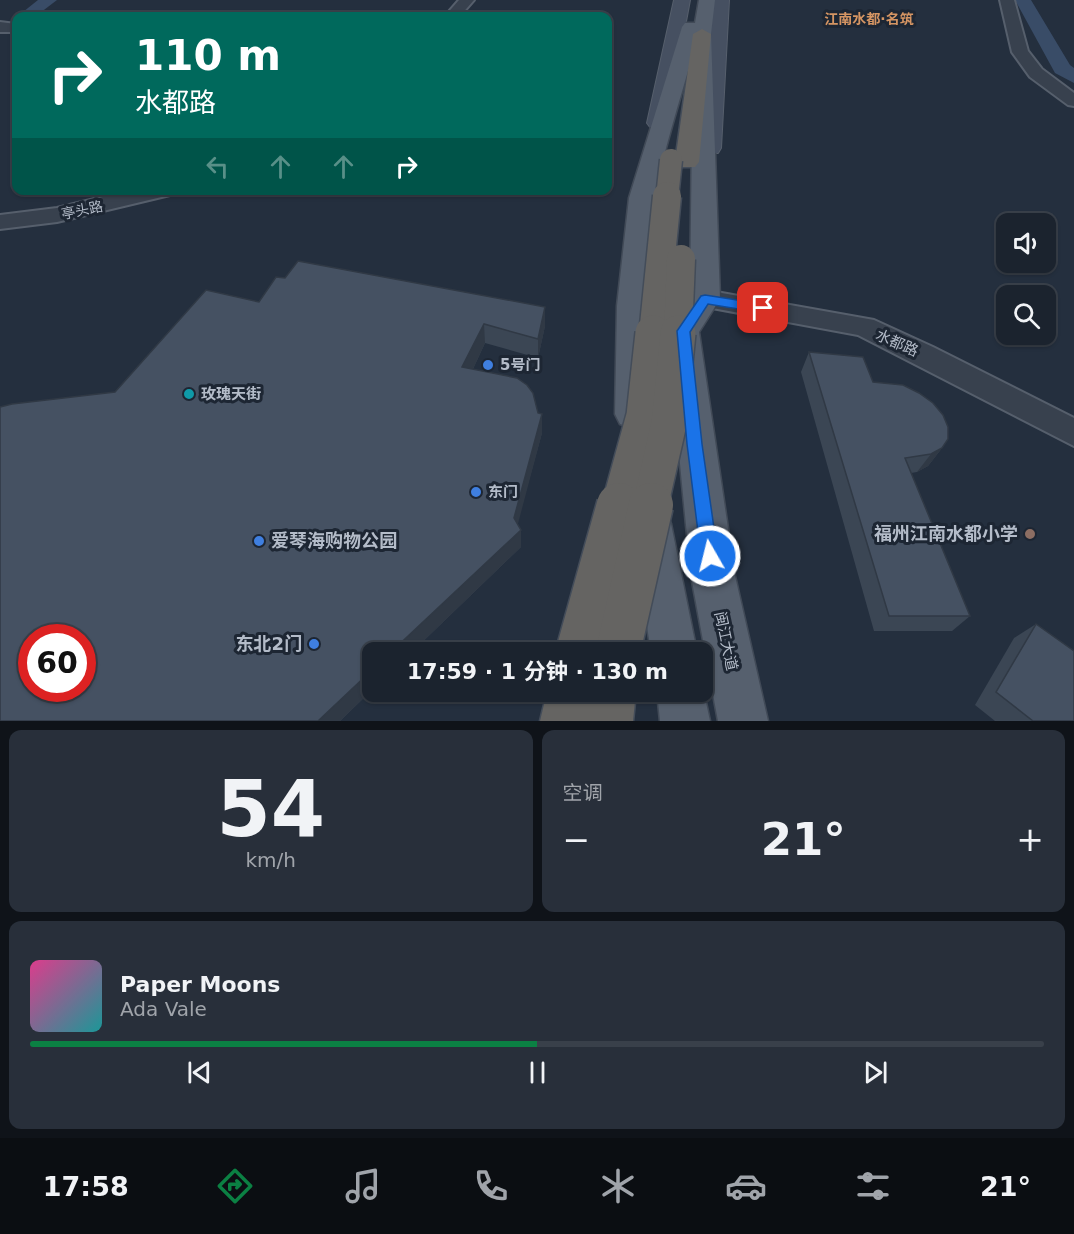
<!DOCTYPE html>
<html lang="zh">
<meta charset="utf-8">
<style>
:root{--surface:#1b232e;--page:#282f3a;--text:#f1f3f6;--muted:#a0a4aa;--line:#39404a;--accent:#0b8043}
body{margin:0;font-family:"DejaVu Sans","Noto Sans SC",sans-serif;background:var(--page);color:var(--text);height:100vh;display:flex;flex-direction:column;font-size:22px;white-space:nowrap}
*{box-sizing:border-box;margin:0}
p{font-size:20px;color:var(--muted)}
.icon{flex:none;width:33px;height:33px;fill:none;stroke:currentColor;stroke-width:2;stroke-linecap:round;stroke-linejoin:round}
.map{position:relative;height:721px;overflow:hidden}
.side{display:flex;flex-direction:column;gap:9px;padding:9px;background:#0f1319;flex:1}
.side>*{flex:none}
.guide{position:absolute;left:12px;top:12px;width:600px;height:183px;border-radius:12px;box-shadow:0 2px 4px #0004,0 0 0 2px var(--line);background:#00695c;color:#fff;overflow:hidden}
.fabs{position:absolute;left:996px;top:213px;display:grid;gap:12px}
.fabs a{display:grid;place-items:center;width:60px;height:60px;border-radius:12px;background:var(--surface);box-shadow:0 2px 4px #0004,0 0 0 2px var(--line);font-size:30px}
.speed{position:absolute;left:18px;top:624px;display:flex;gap:12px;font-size:30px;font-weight:700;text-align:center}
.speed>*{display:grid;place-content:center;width:78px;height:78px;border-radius:50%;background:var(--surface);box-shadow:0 2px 4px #0004,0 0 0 2px var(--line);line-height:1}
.speed .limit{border:9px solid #d22;background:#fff;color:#111}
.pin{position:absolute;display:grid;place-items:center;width:51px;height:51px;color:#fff;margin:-26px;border-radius:12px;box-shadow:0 3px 9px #0006}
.me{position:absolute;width:66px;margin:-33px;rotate:352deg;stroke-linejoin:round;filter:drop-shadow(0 0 4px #0008)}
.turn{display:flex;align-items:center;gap:21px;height:126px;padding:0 24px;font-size:27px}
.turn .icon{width:78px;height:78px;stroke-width:2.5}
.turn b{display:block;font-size:42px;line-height:51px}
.lanes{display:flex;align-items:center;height:57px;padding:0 24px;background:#0003;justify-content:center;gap:30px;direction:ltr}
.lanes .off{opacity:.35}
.big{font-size:45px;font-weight:700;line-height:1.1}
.side .widget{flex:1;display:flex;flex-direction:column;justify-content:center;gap:9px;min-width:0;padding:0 21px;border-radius:12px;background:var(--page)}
.side .dial{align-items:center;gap:0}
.dial b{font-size:78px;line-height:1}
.song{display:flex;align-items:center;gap:18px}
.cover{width:72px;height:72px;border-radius:9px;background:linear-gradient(135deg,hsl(330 70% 55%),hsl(180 70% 35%))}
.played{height:6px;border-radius:3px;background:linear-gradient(90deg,var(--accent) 50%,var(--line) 50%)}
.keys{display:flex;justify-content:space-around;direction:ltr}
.heat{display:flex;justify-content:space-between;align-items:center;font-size:33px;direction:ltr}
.side .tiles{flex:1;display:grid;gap:9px;grid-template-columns:1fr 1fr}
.widget:last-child{grid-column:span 2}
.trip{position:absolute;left:362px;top:642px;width:351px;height:60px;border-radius:12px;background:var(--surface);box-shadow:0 2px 4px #0004,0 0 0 2px var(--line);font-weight:700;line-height:60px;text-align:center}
.tabs{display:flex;height:96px;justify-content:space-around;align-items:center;background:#0b0e12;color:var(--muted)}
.tabs .icon{width:42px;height:42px}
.tabs .current{color:var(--accent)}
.tabs b{font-size:27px;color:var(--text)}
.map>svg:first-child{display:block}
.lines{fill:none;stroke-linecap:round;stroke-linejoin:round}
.river{fill:#394c67;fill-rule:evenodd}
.tertiary-casing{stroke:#565f6c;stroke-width:4}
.secondary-casing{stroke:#565f6c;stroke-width:2}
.primary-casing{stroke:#414a57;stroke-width:3}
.trunk-casing{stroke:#434c59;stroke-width:3}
.tertiary{fill:#38414e;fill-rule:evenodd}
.secondary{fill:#465061;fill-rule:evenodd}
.primary{fill:#56606e;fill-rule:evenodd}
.trunk{fill:#656462;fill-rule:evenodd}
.trunk-bridge-far3-casing{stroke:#434c59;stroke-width:25;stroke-linecap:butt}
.trunk-bridge-far2-casing{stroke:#434c59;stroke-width:31;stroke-linecap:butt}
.trunk-bridge-far1-casing{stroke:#434c59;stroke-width:38;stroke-linecap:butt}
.trunk-bridge-casing{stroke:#434c59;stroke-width:47;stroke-linecap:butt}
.trunk-bridge-far3{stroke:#656462;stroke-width:22}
.trunk-bridge-far2{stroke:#656462;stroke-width:28}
.trunk-bridge-far1{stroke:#656462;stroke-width:35}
.trunk-bridge{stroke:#656462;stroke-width:44}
.wall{fill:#3b4654}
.shaded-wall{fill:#303945}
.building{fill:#455162;stroke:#303945;stroke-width:1.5;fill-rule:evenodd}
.route{fill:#1a73e8;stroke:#114b97;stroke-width:1.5}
.shop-dot{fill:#3f7fe0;stroke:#1d2633;stroke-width:2}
.culture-dot{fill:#0f9aa8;stroke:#1d2633;stroke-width:2}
.education-dot{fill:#8d6e63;stroke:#1d2633;stroke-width:2}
.labels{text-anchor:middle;stroke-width:6;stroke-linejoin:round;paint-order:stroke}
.far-neighbourhood-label{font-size:14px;font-weight:bold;fill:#d59563;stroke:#1d2633}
.far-street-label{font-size:14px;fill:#b4bcc9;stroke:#1d2633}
.street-label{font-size:15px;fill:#b4bcc9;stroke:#1d2633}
.poi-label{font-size:15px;font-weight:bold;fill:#b4bcc9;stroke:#1d2633;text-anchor:start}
.near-poi-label{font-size:18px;font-weight:bold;fill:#b4bcc9;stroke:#1d2633;text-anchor:end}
</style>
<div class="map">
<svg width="1074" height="721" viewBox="0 0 1074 721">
<rect width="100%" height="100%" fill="#242f3e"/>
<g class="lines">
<g class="river">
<path d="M38,0H57L36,16H18Z"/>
<path d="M1015,0H1031L1070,65L1074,68V83L1055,73Z"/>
</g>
<g class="tertiary-casing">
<g id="tertiary">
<path d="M459,0H474L460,16H445Z"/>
<path d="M1000,0H1014L1028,51L1042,69L1074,93V106L1068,105L1030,77L1012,52Z"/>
<path d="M0,22L16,24V32H0Z"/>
<path d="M132,190H172L170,195L57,222L0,229V215L57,208Z"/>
<path d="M705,290L874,320L933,347L1074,418V446L858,335L696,305L692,299L696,293Z"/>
</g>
</g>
<g class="secondary-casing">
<g id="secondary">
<path d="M674,0H690L667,123L664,127H650L647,123Z"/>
<path d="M713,0H729L721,148L718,153H702L699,148Z"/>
</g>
</g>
<g class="primary-casing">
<g id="primary">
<path d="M699,0H715L711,34L720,299L699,332L735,576L768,721H718L691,576L667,331L690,298L693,53C680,101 663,150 655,199C642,269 647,343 651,414L646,424L633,428L620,424L615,414L617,306L629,198L682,27L685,23H695Z"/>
<path d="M651,506L665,511L671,524L697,652H651L631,524L637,511Z"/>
<path d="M702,684L710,721H660L657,692H702Z"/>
</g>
</g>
<g class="trunk-casing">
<g id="trunk">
<path d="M702,29L711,34L699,162L695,167H679L675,162L693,34Z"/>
<path d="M547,692H636L633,721H540Z"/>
</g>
</g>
<use href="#tertiary" class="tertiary"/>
<use href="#secondary" class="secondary"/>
<use href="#primary" class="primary"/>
<use href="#trunk" class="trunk"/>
<g class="trunk-bridge-far3-casing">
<path id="trunk-bridge-far3" d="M667,198L671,160"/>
</g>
<g class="trunk-bridge-far2-casing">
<g id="trunk-bridge-far2">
<path d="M653,335L667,196"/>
<path d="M678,335L681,259"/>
</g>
</g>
<g class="trunk-bridge-far1-casing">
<g id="trunk-bridge-far1">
<path d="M619,507L644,416L653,333"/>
<path d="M650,507L669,423L678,333"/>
</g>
</g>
<g class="trunk-bridge-casing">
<g id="trunk-bridge">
<path d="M578,652L619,505"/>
<path d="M618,652L651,505"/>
</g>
</g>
<use href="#trunk-bridge-far3" class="trunk-bridge-far3"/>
<use href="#trunk-bridge-far2" class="trunk-bridge-far2"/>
<use href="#trunk-bridge-far1" class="trunk-bridge-far1"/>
<use href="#trunk-bridge" class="trunk-bridge"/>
</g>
<g class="wall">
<path d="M259,302L545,326L538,358L485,343L473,369L542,433L517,524L521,530V547L412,652H372V690L340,721H0L115,392Z"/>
<path d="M809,352L873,382L942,448L928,466L917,472L911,473L970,616L952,631H874L801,372Z"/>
<path d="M1036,624L1074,721H995L975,705L1014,638Z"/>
</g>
<g class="shaded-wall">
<path d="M545,307V326L538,358V339Z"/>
<path d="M484,324L485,343L465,386L462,367Z"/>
<path d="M542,414V433L515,535L514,518Z"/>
<path d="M942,448L928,466L917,472L931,454Z"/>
<path d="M521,530V547L412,652H391Z"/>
<path d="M372,670V690L340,721H318Z"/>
</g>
<g class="building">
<path d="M298,261L545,307L538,339L484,324L462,367L517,378L527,385L533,393L538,413L542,414L514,518L521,530L391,652H372V670L318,721H0V407L12,404L115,392L206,290L259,302L276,277L285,278ZM32,638H82V688H32Z"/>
<path d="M809,352L863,357L873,382L903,385L919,393L933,403L943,415L948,427V439L942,448L931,454L905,458L970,616H889Z"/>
<path d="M1036,624L1074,651V721H1033L996,692Z"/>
</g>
<path class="route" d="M705,295L763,304L769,308L763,313L708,304L690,332L702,444L718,556L716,562L710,564L703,562L701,556L687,444L677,331L701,296Z"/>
<g class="shop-dot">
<circle cx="488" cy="365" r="6"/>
<circle cx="476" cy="492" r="6"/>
<circle cx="259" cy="541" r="6"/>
<circle cx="314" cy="644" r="6"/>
</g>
<circle class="culture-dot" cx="189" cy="394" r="6"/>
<circle class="education-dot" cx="1030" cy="534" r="6"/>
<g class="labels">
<g class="far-neighbourhood-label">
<text x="869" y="24">江南水都·名筑</text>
</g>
<g class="far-street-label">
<text transform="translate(82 210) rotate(-12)" y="5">亭头路</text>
</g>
<g class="street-label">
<text transform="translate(897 343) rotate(24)" y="5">水都路</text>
<text transform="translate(726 641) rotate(78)" y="5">闽江大道</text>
</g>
<g class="poi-label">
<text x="500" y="370">5号门</text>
<text x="201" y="399">玫瑰天街</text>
<text x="488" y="497">东门</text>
</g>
<g class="near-poi-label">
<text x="1018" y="540">福州江南水都小学</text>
<text x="271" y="547" text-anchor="start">爱琴海购物公园</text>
<text x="302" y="650">东北2门</text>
</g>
</g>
</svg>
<div class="fabs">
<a><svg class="icon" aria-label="sound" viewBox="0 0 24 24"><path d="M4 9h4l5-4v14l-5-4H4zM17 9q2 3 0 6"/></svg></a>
<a><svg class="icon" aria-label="search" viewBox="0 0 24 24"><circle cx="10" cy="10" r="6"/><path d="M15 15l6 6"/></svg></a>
</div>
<div class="speed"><div class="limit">60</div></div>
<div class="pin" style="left:763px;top:308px;background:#d93025"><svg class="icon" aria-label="arrive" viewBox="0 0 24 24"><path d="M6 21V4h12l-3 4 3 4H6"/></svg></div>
<svg class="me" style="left:710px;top:556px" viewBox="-20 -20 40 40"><circle r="17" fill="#1a73e8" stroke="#fff" stroke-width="3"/><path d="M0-11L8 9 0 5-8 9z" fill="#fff"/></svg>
<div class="trip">17:59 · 1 分钟 · 130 m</div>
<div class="guide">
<div class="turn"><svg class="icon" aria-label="right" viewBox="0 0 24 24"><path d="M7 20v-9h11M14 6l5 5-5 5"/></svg><div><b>110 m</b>水都路</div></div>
<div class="lanes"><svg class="icon off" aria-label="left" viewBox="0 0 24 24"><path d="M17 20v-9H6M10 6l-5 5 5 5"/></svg><svg class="icon off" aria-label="ahead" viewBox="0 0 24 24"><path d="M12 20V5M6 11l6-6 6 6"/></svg><svg class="icon off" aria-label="ahead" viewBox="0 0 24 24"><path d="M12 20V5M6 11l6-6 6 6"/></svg><svg class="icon" aria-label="right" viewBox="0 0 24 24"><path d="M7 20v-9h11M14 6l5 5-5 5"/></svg></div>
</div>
</div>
<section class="side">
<div class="tiles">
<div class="widget dial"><b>54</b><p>km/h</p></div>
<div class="widget"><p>空调</p>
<div class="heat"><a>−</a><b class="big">21°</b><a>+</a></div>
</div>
<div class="widget">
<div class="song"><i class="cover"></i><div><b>Paper Moons</b><p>Ada Vale</p></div></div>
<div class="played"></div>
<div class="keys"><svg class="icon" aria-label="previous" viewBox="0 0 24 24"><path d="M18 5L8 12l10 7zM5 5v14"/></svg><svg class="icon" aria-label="pause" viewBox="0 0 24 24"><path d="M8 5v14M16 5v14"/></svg><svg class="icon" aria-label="next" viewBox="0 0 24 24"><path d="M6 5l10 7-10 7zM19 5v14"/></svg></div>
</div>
</div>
</section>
<nav class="tabs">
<b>17:58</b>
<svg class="icon current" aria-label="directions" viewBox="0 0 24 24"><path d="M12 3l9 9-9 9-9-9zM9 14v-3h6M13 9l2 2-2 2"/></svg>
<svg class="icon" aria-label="music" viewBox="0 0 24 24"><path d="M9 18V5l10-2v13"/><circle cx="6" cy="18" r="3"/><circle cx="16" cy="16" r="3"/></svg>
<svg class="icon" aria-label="phone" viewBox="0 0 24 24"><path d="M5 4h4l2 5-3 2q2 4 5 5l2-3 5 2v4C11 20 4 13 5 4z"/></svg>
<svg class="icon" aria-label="climate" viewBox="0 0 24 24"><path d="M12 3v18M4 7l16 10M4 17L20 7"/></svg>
<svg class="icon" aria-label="car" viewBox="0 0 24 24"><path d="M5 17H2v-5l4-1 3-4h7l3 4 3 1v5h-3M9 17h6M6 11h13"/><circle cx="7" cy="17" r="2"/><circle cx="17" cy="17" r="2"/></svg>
<svg class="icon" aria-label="filters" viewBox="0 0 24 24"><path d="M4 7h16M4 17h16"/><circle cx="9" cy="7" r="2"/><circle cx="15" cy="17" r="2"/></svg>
<b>21°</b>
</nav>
